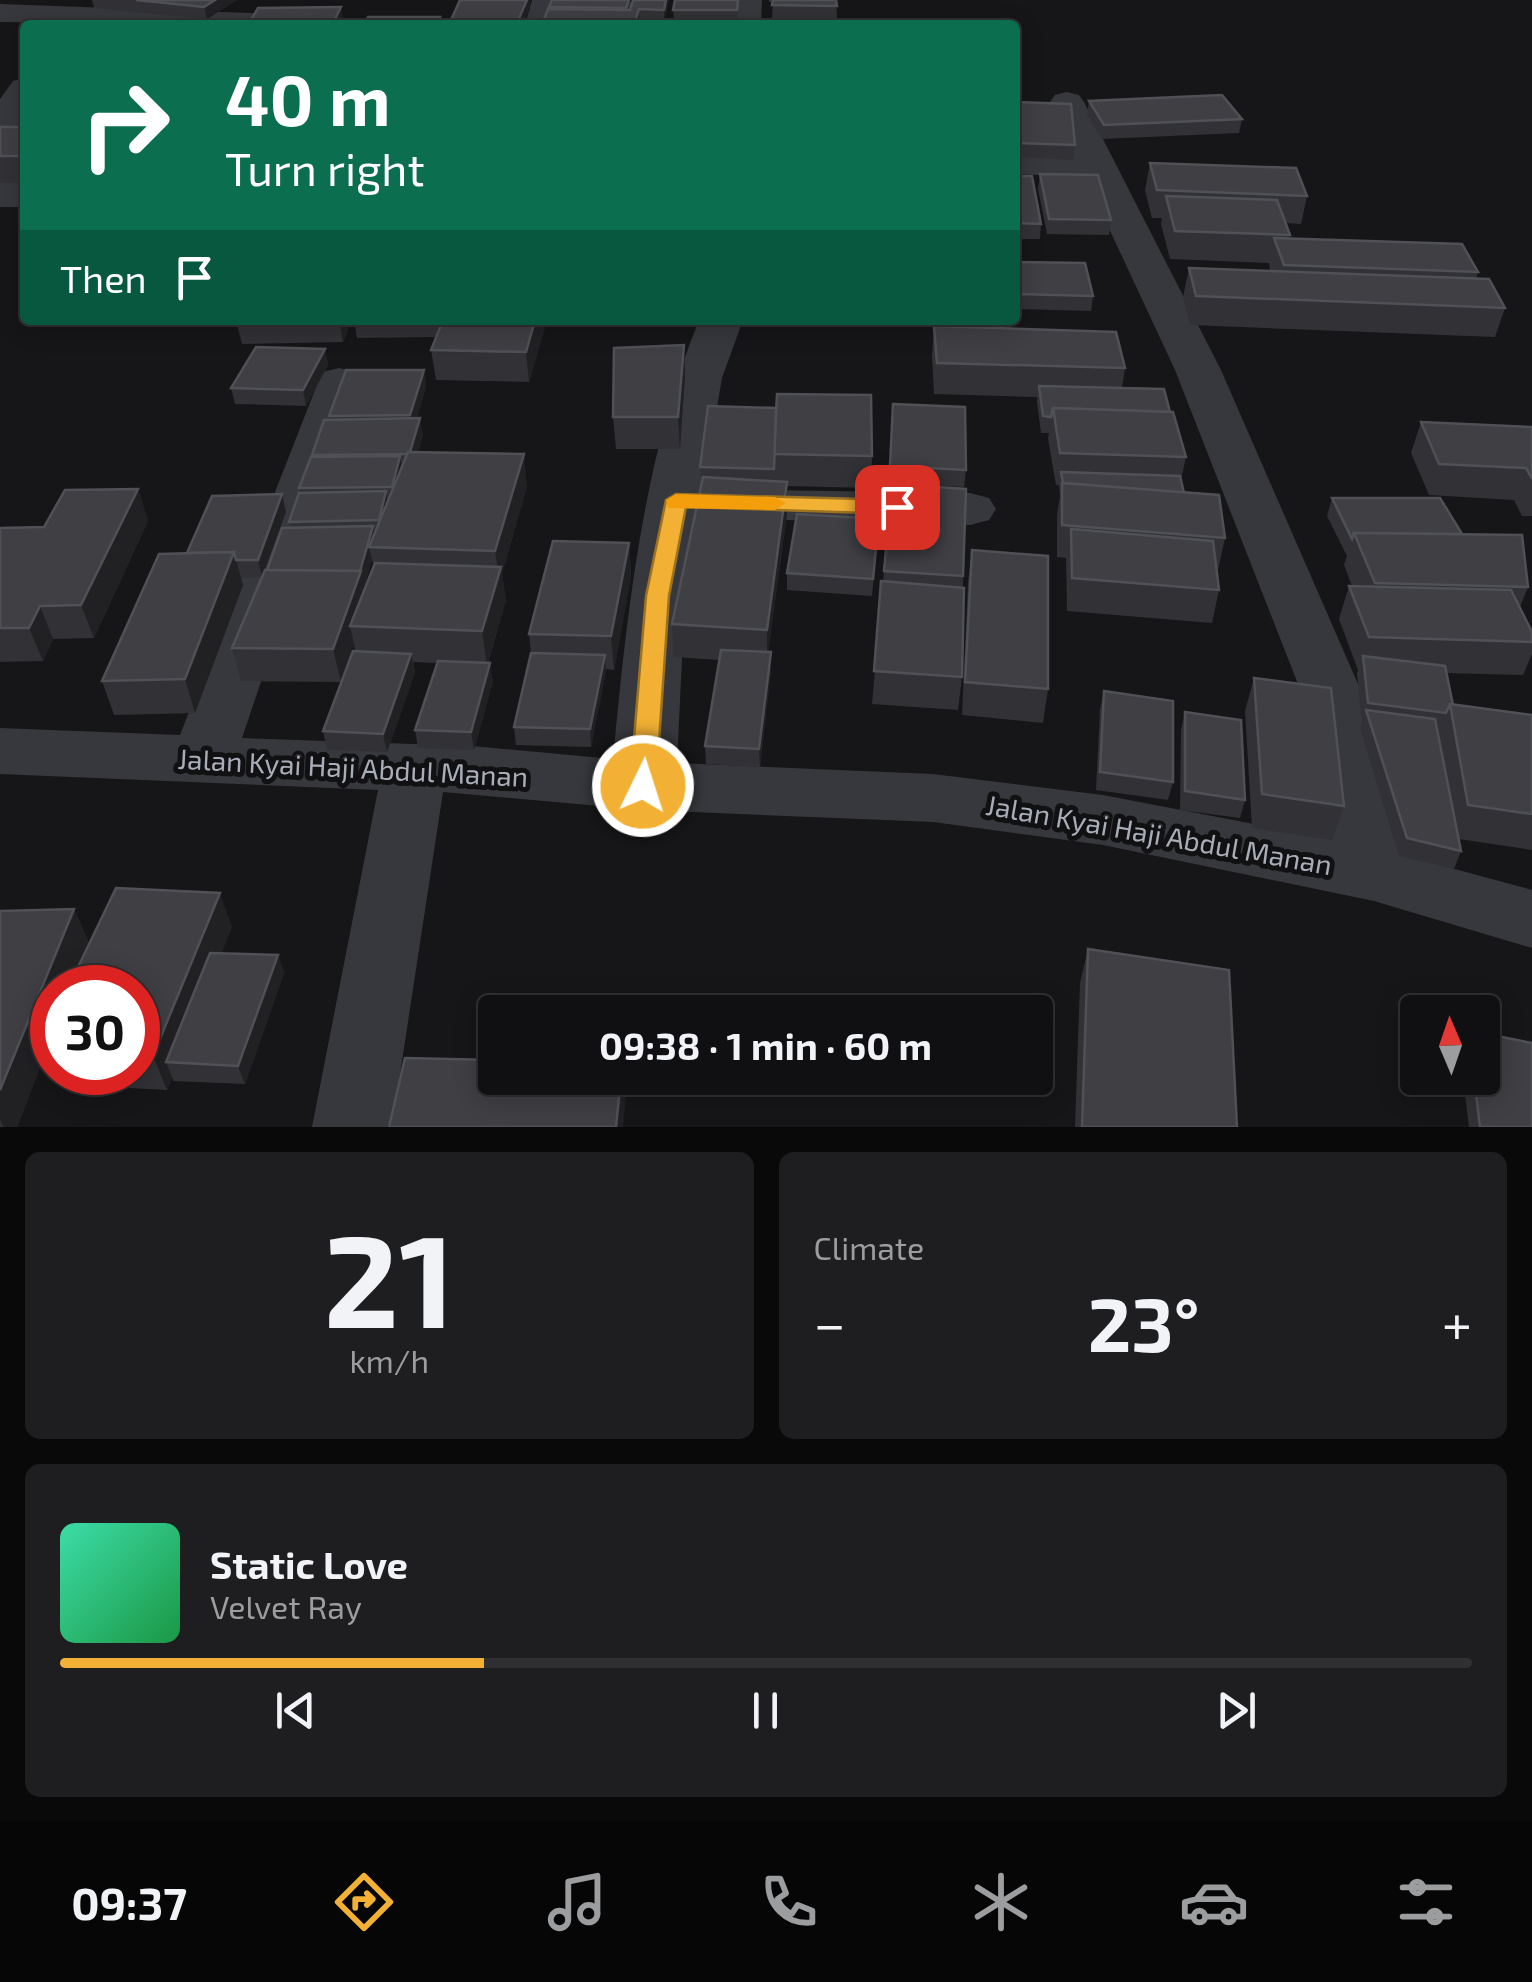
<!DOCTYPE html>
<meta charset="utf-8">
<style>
:root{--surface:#101012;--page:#1e1e20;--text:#f1f3f6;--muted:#9c9d9f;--line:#303032;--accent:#f2b134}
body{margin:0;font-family:"Exo 2",sans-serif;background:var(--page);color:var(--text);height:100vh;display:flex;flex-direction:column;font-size:38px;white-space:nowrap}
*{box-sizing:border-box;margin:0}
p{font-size:32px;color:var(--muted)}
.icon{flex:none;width:55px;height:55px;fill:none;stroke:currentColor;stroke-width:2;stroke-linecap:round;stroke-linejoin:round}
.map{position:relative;height:1127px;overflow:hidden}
.panel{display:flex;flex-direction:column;gap:25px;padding:25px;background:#09090a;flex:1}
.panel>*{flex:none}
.top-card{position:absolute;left:20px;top:20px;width:1000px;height:305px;border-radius:10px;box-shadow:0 5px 25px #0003,0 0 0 2px var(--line);background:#0b6e4f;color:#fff;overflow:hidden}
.needle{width:65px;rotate:358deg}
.controls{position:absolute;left:1400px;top:995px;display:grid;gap:20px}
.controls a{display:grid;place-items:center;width:100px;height:100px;border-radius:10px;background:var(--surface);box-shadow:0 5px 25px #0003,0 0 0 2px var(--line);font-size:50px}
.speed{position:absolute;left:30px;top:965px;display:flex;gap:20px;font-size:50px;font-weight:700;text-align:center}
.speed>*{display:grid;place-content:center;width:130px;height:130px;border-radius:50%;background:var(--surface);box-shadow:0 5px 25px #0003,0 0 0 2px var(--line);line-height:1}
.speed .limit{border:15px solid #d22;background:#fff;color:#111}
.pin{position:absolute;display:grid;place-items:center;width:85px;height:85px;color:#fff;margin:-42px;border-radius:20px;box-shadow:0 5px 15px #0006}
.me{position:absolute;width:110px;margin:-55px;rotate:4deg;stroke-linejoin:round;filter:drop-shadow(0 0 8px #0008)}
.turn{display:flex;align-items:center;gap:35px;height:210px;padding:0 40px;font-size:45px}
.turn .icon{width:130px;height:130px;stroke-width:2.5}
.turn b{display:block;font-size:70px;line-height:85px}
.then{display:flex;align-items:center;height:95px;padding:0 40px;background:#0003;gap:20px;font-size:38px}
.big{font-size:75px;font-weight:700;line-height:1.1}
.panel .tile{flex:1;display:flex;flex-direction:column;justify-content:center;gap:15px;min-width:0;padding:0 35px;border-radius:15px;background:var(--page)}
.panel .dial{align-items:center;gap:0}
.dial b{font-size:130px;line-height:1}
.song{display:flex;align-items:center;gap:30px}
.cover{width:120px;height:120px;border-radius:15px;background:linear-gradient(135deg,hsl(160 70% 55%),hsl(140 70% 35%))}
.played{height:10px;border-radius:5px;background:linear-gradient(90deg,var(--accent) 30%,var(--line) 30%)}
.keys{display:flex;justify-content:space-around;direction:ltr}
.heat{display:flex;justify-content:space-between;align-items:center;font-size:55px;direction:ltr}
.panel .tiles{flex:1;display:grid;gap:25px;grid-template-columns:1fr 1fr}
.tile:last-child{grid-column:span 2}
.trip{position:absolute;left:478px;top:995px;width:575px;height:100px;border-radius:10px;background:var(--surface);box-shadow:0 5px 25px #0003,0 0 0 2px var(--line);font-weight:700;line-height:100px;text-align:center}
.tab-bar{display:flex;height:160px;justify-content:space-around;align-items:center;background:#060607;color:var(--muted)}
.tab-bar .icon{width:70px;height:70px}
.tab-bar .selected{color:var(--accent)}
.tab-bar b{font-size:45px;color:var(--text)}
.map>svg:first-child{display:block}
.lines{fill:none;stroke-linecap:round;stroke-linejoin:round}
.minor{fill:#37383d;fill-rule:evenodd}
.wall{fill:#323236;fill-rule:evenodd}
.shaded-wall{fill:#212124}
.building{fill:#3f3f44;stroke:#4f5156;stroke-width:2.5}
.route{fill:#f2b134;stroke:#9d7322;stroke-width:2.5}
.slow{fill:#f59e0b}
.labels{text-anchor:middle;stroke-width:10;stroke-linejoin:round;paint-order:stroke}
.street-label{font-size:28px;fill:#a8adb8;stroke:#111113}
</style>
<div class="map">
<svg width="1532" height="1127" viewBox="0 0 1532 1127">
<rect width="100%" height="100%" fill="#161618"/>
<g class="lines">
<g class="minor">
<path d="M532,0H562L557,25H525Z"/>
<path d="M732,0H762L761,25H729Z"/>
<path d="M0,4L328,16L339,18L344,25L0,22Z"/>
<path d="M25,78V113L13,132L0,135V99L13,81Z"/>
<path d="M1067,92L1079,95L1084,102L1221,370L1358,684L1403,855L1532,890V948L1374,901L1103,845L933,822L643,810L443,792L392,1127H312L378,790L0,774V728L180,735L322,372L339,368L356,372L362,382L242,738L472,746L613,759C627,611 643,459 699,320H743L722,378L703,489L970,493L989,498L996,509L989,520L970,525L714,518L699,514L685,596L677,763L933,774L1103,795L1332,839L1298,684L1175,370L1085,177L1015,174V152L1074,154L1050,102L1055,95Z"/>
<rect x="0" y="183" width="25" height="24"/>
</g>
</g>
<g class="wall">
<path d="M92,0H237L207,19L94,8Z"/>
<path d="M669,0L664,22H640L549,9V7Z"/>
<path d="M739,0L737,23L674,22L673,10Z"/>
<path d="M769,0H836L837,18H772L773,2H769Z"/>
<path d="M1089,101L1242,119L1239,133L1102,139L1087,115Z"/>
<path d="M1015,102L1075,145L1073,160L1015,157Z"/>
<path d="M25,127V183H0V156Z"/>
<path d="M1150,163L1307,196L1301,224L1285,223L1290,235L1289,238L1478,272L1476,279L1505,308L1495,337L1190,325L1183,297L1189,268L1270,271L1269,263L1170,259L1161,224L1162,218H1152L1145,190Z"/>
<path d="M1040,174L1111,220L1109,235L1047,234L1038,189Z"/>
<path d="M1015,176L1041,224L1040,239H1015Z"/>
<path d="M1015,262L1093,296L1091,311L1015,309Z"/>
<path d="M25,281V306H24L19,290Z"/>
<path d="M236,320H352L343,342L242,344Z"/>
<path d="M354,320H547L529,382L436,380L431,350L436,337L357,338Z"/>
<path d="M934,326L1125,368L1122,388L1170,412L1186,457L1181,480L1184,493L1225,538L1218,570L1219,590L1212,623L1067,611L1066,558L1057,557V515L1060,496L1059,485H1056L1048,439L1049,433H1041L1037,402V397L934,394L932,356Z"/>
<path d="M684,345L685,375L680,449H616L613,417Z"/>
<path d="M325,349L328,365L306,406L235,404L231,388Z"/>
<path d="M424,370L426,386L417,418L423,435L418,452L527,486L502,574L506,600L488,663L493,681L474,750L418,748L415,730L437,663L413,662L415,672L387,752L327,750L323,731L355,651L354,644L341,682L241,681L232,648L262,577L241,578L243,585L195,713L114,715L102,681L187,553L286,512L265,570H267L291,528L289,522L300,493L299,488L312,457V455L330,420L329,416ZM372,560L374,567L365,590L364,588Z"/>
<path d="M893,404L966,470L964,487L889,483Z"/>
<path d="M708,406L872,456L871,488L787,486V514L768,652L771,670L760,767L706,764L705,746L719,660L674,657L672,624L702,485L700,467Z"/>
<path d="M1421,422L1532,427V516H1522L1514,500L1429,495L1411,453Z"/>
<path d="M892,484L963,576L962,677L958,710L872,704Z"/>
<path d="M138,489L148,521L94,638L53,639L43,661L0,662V528L44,527Z"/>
<path d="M1332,498L1462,534L1528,587L1520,607L1532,632V654L1523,675L1446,673L1453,705L1532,715V850L1459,839L1461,851L1454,869L1399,856L1360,728L1362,721L1357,674L1358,670L1339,619L1349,586H1352L1344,565L1347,556L1327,516Z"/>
<path d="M879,519L872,596L787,590V573Z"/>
<path d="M629,543L631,576L614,670L606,669L591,747L516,745L514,727L531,654L529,634Z"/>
<path d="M972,550L1048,689L1043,723L962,715L968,582Z"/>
<path d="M1254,678L1344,806L1332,840L1252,828L1245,711Z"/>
<path d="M1104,691L1173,782L1168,800L1096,790L1100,709Z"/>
<path d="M1185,712L1245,800L1240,818L1180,810L1181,730Z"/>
<path d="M74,909L89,943L232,927L221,953L278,955L284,973L245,1084L173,1081L172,1077L167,1090L55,1084L43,1060L17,1127H0V911ZM52,988H138V1072H52Z"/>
<path d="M1088,949L1237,1127H1075L1080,983Z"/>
<path d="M1463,1078H1482L1532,1127H1469Z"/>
</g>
<g class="shaded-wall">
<path d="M215,0H237L207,19L204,7Z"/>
<path d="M526,0H530V9L523,25H516Z"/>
<path d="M666,0H669L664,22V10Z"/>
<path d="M341,7L344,25H332Z"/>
<path d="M639,9V25H634Z"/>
<path d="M339,320H352L343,342Z"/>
<path d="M535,320H547L529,382L526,352Z"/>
<path d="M684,345L685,375L680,449L678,417Z"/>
<path d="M325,349L328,365L306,406L303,390Z"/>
<path d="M424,370L426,386L413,432L410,415Z"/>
<path d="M420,418L423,435L413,471L410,454Z"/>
<path d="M524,454L527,486L502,574L506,600L487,665L482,631L499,576L495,551Z"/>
<path d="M400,456L403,473L395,504L392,487Z"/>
<path d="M787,482V514L767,663V630Z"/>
<path d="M138,489L148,521L94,638L81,605Z"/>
<path d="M386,491L389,509L382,537L379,520Z"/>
<path d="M282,494L286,512L262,577L258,560Z"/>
<path d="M373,526L377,543L369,547L372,560L364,588L368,604L350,626L354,644L341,682L333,649Z"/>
<path d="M629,543L631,576L614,670L611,636Z"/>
<path d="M234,552L243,585L195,713L185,679Z"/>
<path d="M40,606L53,639L43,661L29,628Z"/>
<path d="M771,652V670L760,767L759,749Z"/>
<path d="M411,654L415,672L387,752L383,734Z"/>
<path d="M605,655L606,673L591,747L590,729Z"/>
<path d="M490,663L493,681L474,750L471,732Z"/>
<path d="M220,893L232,927L178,1063L166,1062L172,1077L167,1090L153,1056Z"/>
<path d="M74,909L89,943L72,988H52V1036L38,1051L43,1060L17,1127H4L0,1120V1090Z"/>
<path d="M278,955L284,973L245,1084L238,1066Z"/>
<path d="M621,1078H625L626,1096L623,1127H616Z"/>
</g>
<g class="building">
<path d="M136,0H215L204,7Z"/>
<path d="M460,0H527L516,25H466L451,20Z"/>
<path d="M552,0H629L626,8L549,7Z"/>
<path d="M633,0H666L664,10L639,9L634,25H542L548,9L630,10Z"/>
<path d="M675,0H738L737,10H673Z"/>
<path d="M773,0H836L837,6L772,5Z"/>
<path d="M341,7L332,25H248L258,8Z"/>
<path d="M368,17H440L436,25H364Z"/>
<path d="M140,21L194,22L191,25H136Z"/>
<path d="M203,22L240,23L238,25H200Z"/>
<path d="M1222,95L1242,119L1104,125L1089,101Z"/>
<path d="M1015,102L1071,104L1075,145L1015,143Z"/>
<rect x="0" y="127" width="25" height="29"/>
<path d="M1150,163L1296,168L1307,196L1157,190Z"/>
<path d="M1040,174L1098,175L1111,220L1049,219Z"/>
<path d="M1015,176H1032L1041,224L1015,223Z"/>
<path d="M1166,196L1277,200L1290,235L1175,231Z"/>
<path d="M1274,238L1462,244L1478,272L1284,265Z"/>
<path d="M1015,262L1085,263L1093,296L1015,294Z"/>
<path d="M1189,268L1489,279L1505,308L1196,296Z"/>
<path d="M354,320H443L354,322Z"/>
<path d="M443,320H535L526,352L431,350Z"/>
<path d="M934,326L1116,332L1125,368L937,363Z"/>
<path d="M684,345L678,417H613L614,348Z"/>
<path d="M256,347L325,349L303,390L231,388Z"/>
<path d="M346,370H424L410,415L329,416Z"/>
<path d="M1039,386L1164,389L1170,412L1053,408L1051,417L1043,416Z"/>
<path d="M777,394L871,395L872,456L774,454Z"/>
<path d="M893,404L965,407L966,470L890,466Z"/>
<path d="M708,406L776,408L774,469L700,467Z"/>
<path d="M1053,408L1173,412L1186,457L1060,453Z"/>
<path d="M420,418L410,452H408L407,454L312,455L324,420Z"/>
<path d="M1421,422L1532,427V479L1526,468L1439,464Z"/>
<path d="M408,452L524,454L495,551L369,547Z"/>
<path d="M400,456L392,487L299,488L311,457Z"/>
<path d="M1061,472L1180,476L1184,493L1063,483Z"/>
<path d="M703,477L787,482L767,630L672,624Z"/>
<path d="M1062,483L1219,495L1225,538L1062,525Z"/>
<path d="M892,484L966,489L963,576L884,571Z"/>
<path d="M138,489L81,605L40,606L29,628H0V528L44,527L65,490Z"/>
<path d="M386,491L379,520L289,522L299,493Z"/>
<path d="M282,494L258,560H236L234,552L187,553L212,496Z"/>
<path d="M1332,498H1440L1462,534L1354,533L1352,539Z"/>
<path d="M797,514L879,519L873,579L787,573Z"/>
<path d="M373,526L360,571L267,570L282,528Z"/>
<path d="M1071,529L1213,541L1219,590L1072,578Z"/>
<path d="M1354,533L1522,535L1528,587L1375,583Z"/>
<path d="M553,541L629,543L611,636L529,634Z"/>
<path d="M972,550L1048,556V689L965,682Z"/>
<path d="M234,552L185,679L102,681L159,554Z"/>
<path d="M375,563L501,567L482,631L350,626Z"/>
<path d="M265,570L361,571L333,649L232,648Z"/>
<path d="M881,581L964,588L962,677L874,671Z"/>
<path d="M1349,586L1511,590L1532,632V642L1369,637Z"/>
<path d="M721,650L771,652L759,749L705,746Z"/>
<path d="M353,651L411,654L383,734L323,731Z"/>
<path d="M531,653L605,655L590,729L514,727Z"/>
<path d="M1363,656L1445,666L1453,705L1450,704L1446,713L1368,703Z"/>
<path d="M438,661L490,663L471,732L415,730Z"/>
<path d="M1254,678L1331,688L1344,806L1262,794Z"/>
<path d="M1104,691L1173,701V782L1100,772Z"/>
<path d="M1450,704L1532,715V814L1468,805Z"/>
<path d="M1366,710L1435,719L1461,851L1407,838Z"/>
<path d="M1185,712L1241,720L1245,800L1185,791Z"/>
<path d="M116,888L220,893L153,1056H138V988H68Z"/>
<path d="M74,909L0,1090V911Z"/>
<path d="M1088,949L1229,970L1237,1127H1082Z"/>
<path d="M210,953L278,955L238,1066L166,1062Z"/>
<path d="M52,1020V1051H38Z"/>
<path d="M1482,1033L1532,1043V1127H1480L1474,1078H1482Z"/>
<path d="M405,1058L495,1060V1078H621L616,1127H389Z"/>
</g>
<path class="route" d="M676,494L897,500L908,507L897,514L686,507L669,596L656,786L652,793H634L630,786L646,596L666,500Z"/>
<path class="slow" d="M676,494L775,497L786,503L775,510L668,508L666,500Z"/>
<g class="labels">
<g class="street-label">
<text transform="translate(353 768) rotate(3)" y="10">Jalan Kyai Haji Abdul Manan</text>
<text transform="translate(1159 835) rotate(10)" y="10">Jalan Kyai Haji Abdul Manan</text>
</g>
</g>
</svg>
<div class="controls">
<a><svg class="needle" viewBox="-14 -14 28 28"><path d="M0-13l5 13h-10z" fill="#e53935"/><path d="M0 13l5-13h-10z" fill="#9c9d9f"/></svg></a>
</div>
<div class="speed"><div class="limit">30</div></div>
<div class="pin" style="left:897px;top:507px;background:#d93025"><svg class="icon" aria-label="arrive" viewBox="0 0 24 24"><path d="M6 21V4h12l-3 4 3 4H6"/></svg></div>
<svg class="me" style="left:643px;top:786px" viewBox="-20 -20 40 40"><circle r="17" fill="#f2b134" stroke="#fff" stroke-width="3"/><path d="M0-11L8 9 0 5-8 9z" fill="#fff"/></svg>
<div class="trip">09:38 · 1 min · 60 m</div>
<div class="top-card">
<div class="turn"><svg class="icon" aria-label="right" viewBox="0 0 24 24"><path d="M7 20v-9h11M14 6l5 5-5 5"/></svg><div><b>40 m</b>Turn right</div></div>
<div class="then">Then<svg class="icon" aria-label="arrive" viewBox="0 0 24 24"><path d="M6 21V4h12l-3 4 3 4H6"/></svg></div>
</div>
</div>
<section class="panel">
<div class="tiles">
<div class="tile dial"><b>21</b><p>km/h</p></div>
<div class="tile"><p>Climate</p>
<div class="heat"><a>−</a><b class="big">23°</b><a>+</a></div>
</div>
<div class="tile">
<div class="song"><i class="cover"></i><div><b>Static Love</b><p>Velvet Ray</p></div></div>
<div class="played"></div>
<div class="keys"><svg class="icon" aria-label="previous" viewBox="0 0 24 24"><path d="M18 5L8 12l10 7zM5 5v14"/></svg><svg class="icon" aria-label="pause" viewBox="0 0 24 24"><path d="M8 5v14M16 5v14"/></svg><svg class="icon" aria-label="next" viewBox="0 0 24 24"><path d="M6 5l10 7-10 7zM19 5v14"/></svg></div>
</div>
</div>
</section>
<nav class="tab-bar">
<b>09:37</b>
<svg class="icon selected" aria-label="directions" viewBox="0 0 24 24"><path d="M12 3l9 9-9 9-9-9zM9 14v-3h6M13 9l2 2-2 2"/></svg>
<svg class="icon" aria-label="music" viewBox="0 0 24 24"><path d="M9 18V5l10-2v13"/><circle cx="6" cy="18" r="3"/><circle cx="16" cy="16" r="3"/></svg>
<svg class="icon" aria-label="phone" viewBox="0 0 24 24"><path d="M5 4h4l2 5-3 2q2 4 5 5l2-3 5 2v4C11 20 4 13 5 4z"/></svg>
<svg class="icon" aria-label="climate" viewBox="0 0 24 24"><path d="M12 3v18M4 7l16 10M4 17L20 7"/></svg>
<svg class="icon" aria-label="car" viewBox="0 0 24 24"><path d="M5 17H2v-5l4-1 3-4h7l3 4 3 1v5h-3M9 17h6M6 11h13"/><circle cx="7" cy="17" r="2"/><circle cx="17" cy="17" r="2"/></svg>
<svg class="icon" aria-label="filters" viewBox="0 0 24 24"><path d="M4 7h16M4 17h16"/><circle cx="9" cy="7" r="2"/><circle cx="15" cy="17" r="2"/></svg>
</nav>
